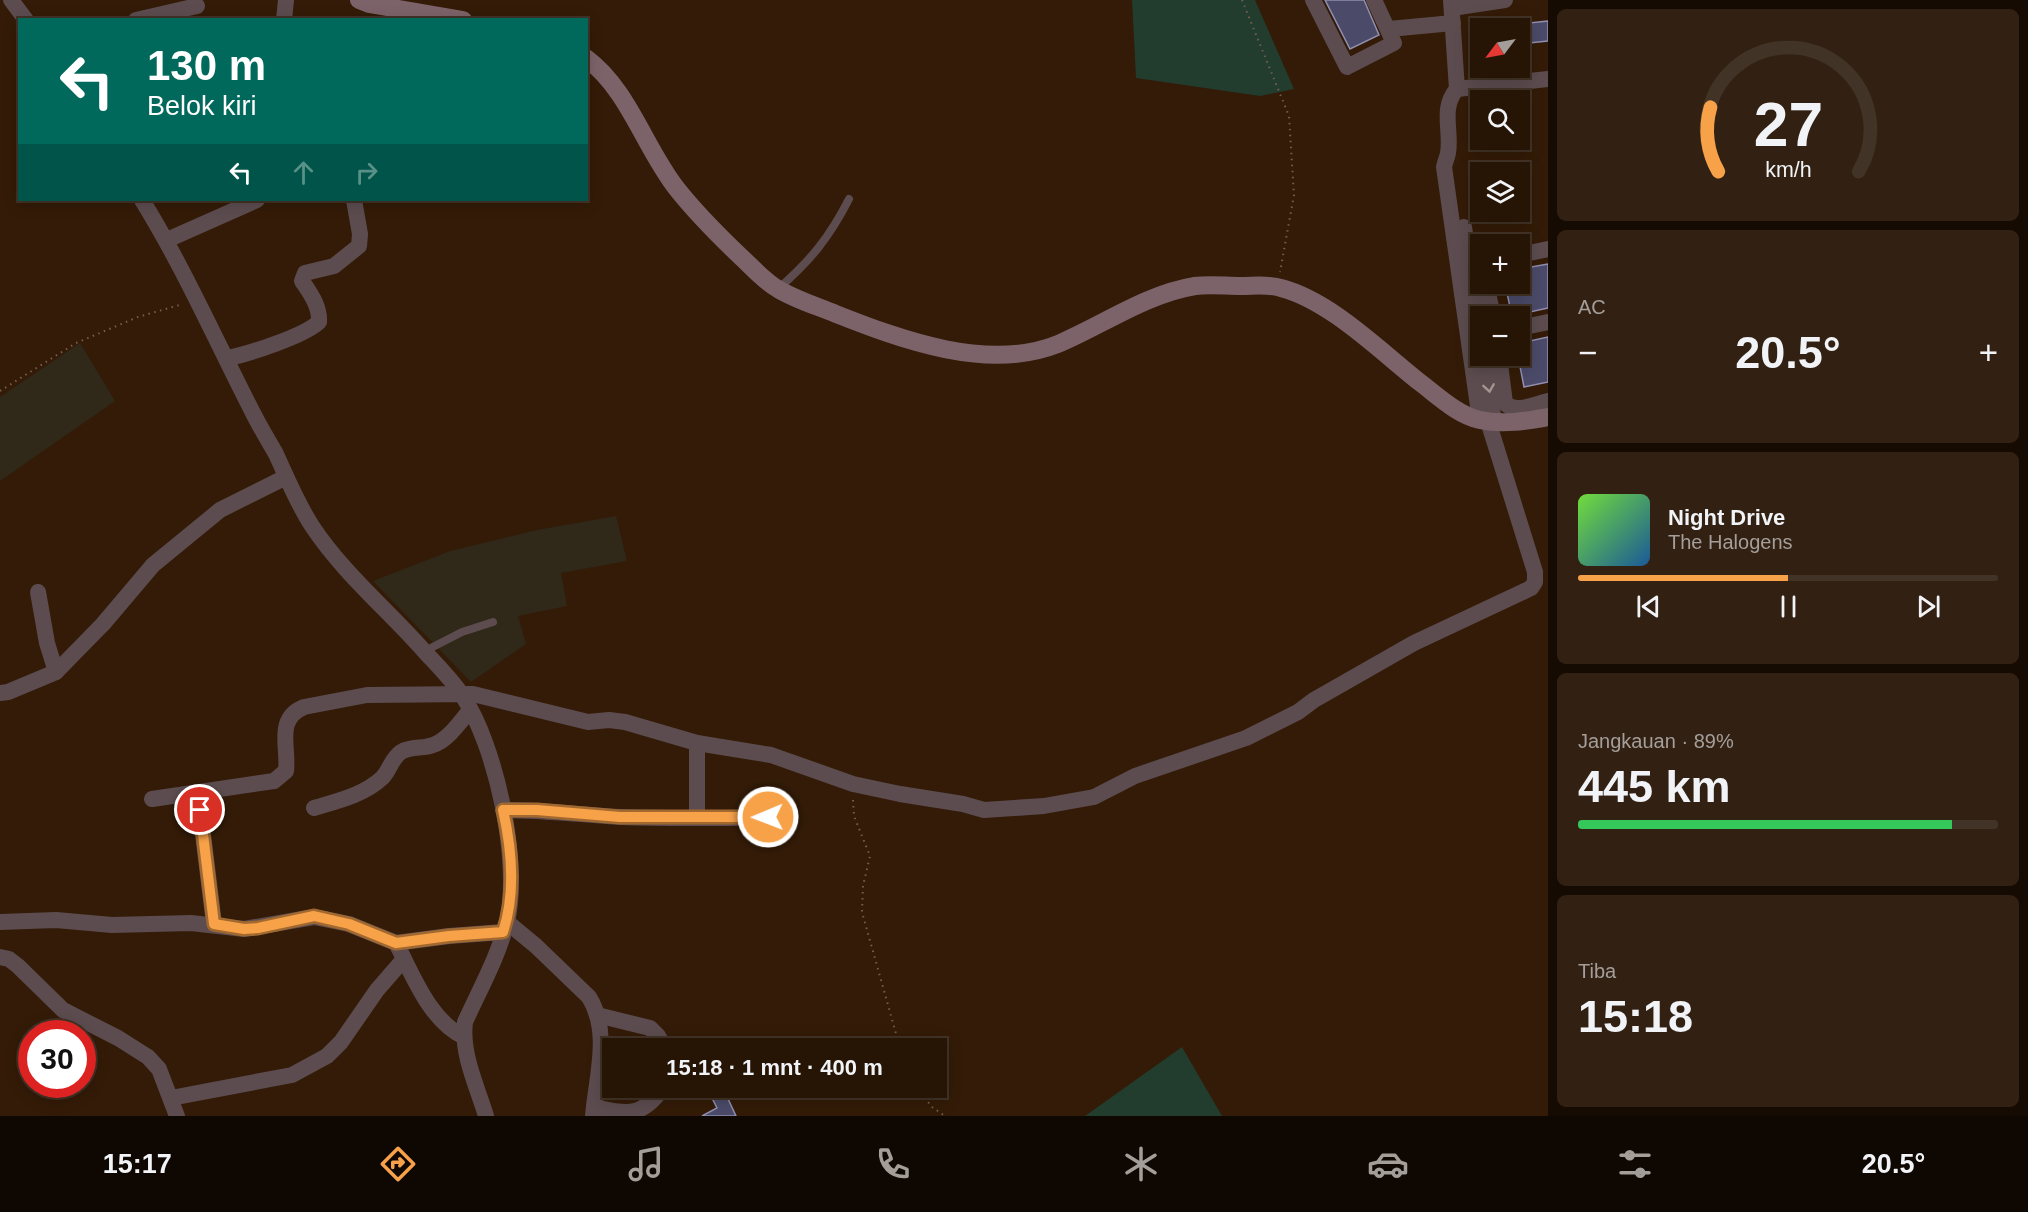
<!DOCTYPE html>
<html lang="id">
<meta charset="utf-8">
<style>
:root{--surface:#261405;--page:#322113;--text:#f1f3f6;--muted:#a49e9a;--line:#423327;--accent:#f7a149}
body{margin:0;font-family:Helvetica,sans-serif;background:var(--page);color:var(--text);height:100vh;display:flex;flex-direction:column;font-size:22px;white-space:nowrap}
*{box-sizing:border-box;margin:0}
p{font-size:20px;color:var(--muted)}
.icon{flex:none;width:33px;height:33px;fill:none;stroke:currentColor;stroke-width:2;stroke-linecap:round;stroke-linejoin:round}
.map{position:relative;flex:1;overflow:hidden}
.side{display:flex;flex-direction:column;gap:9px;padding:9px;background:#150b03;width:480px}
.side>*{flex:none}
.top-card{position:absolute;left:18px;top:18px;width:570px;height:183px;border-radius:0px;box-shadow:0 3px 15px #0003,0 0 0 2px var(--line);background:#00695c;color:#fff;overflow:hidden}
.needle{width:39px;rotate:238deg}
.tools{position:absolute;left:1470px;top:18px;display:grid;gap:12px}
.tools a{display:grid;place-items:center;width:60px;height:60px;border-radius:0px;background:var(--surface);box-shadow:0 3px 15px #0003,0 0 0 2px var(--line);font-size:30px}
.speed{position:absolute;left:18px;top:1020px;display:flex;gap:12px;font-size:30px;font-weight:700;text-align:center}
.speed>*{display:grid;place-content:center;width:78px;height:78px;border-radius:50%;background:var(--surface);box-shadow:0 3px 15px #0003,0 0 0 2px var(--line);line-height:1}
.speed .limit{border:9px solid #d22;background:#fff;color:#111}
.pin{position:absolute;display:grid;place-items:center;width:51px;height:51px;color:#fff;margin:-26px;border:3px solid #fff;border-radius:50%;box-shadow:0 2px 6px #0007}
.me{position:absolute;width:66px;margin:-33px;rotate:269deg;stroke-linejoin:round;filter:drop-shadow(0 0 4px #0008)}
.turn{display:flex;align-items:center;gap:21px;height:126px;padding:0 30px;font-size:27px}
.turn .icon{width:78px;height:78px;stroke-width:2.5}
.turn b{display:block;font-size:42px;line-height:51px}
.lanes{display:flex;align-items:center;height:57px;padding:0 30px;background:#0003;justify-content:center;gap:30px;direction:ltr}
.lanes .off{opacity:.35}
.big{font-size:45px;font-weight:700;line-height:1.1}
.side .widget{flex:1;display:flex;flex-direction:column;justify-content:center;gap:9px;min-width:0;padding:0 21px;border-radius:9px;background:var(--page)}
.side .dial{align-items:center;gap:0}
.dial svg{height:156px;overflow:visible;fill:none;stroke:var(--line);stroke-width:7;stroke-linecap:round;text-anchor:middle}
.dial text{fill:var(--text);stroke:none}
.song{display:flex;align-items:center;gap:18px}
.cover{width:72px;height:72px;border-radius:9px;background:linear-gradient(135deg,hsl(100 70% 55%),hsl(210 70% 35%))}
.played{height:6px;border-radius:3px;background:linear-gradient(90deg,var(--accent) 50%,var(--line) 50%)}
.keys{display:flex;justify-content:space-around;direction:ltr}
.heat{display:flex;justify-content:space-between;align-items:center;font-size:33px;direction:ltr}
.charge{height:9px;border-radius:4px;background:linear-gradient(90deg,#34c759 89%,var(--line) 0)}
.trip{position:absolute;left:602px;top:1038px;width:345px;height:60px;border-radius:0px;background:var(--surface);box-shadow:0 3px 15px #0003,0 0 0 2px var(--line);font-weight:700;line-height:60px;text-align:center}
.tab-bar{display:flex;height:96px;justify-content:space-around;align-items:center;background:#0f0802;color:var(--muted)}
.tab-bar .icon{width:42px;height:42px}
.tab-bar .selected{color:var(--accent)}
.tab-bar b{font-size:27px;color:var(--text)}
main{display:flex;flex:1;min-height:0}
.map>svg:first-child{display:block}
.industrial{fill:#302818}
.green{fill:#223c2e}
.building{fill:#4b4a69;stroke:#908fb0;stroke-width:1.5}
.lines{fill:none;stroke-linecap:round;stroke-linejoin:round}
.path{stroke:#745f4e;stroke-width:2;stroke-dasharray:1.5 4.5;stroke-linecap:butt}
.lane{stroke:#5c4c4f;stroke-width:8}
.street{stroke:#5c4c4f;stroke-width:16}
.secondary{stroke:#7c6369;stroke-width:18}
.oneway{stroke:#a5958f}
.route-casing{stroke:#a1692f;stroke-width:15}
.route{stroke:#f7a149;stroke-width:10}
</style>
<main>
<div class="map">
<svg width="1548" height="1116" viewBox="0 0 1548 1116">
<rect width="100%" height="100%" fill="#331b07"/>
<g class="industrial">
<path d="M80,343L115,401L0,481V397Z"/>
<path d="M616,516L627,561L561,573L567,606L518,616L526,644L471,682L373,581L450,551L537,530Z"/>
</g>
<g class="green">
<path d="M1132,0H1255L1294,89L1260,96L1136,78Z"/>
<path d="M1182,1047L1222,1116H1085Z"/>
</g>
<g class="building">
<path d="M1325,0H1364L1379,35L1350,49Z"/>
<path d="M1548,21V41L1520,44V24Z"/>
<path d="M1478,68H1515V72L1480,76Z"/>
<path d="M1548,264V308L1512,316L1505,284H1520V269Z"/>
<path d="M1548,337V382L1524,387L1518,356H1520V343Z"/>
<path d="M718,1088H723L736,1116H702L717,1108L709,1092Z"/>
</g>
<g class="lines">
<g class="path">
<path d="M1242,0L1289,116L1294,195L1280,272"/>
<path d="M0,391L76,343L138,317L183,304"/>
<path d="M853,800L854,816L870,856L863,886L862,912L900,1048"/>
<path d="M917,1088L932,1107L945,1116"/>
</g>
<g class="lane">
<path d="M778,289C811,260 829,238 849,199"/>
<path d="M425,651L462,632L493,622"/>
</g>
<g class="street">
<path d="M11,0L26,20"/>
<path d="M1313,0L1347,67L1394,43L1374,0"/>
<path d="M1451,0L1457,89"/>
<path d="M1452,8L1505,0"/>
<path d="M136,20L197,6"/>
<path d="M284,20L286,0"/>
<path d="M1389,29L1453,23"/>
<path d="M142,200C184,268 216,341 253,413C260,427 268,440 276,454C287,478 297,503 312,526C343,573 388,610 425,652C437,665 452,680 462,695C496,745 521,862 507,922C498,957 480,989 465,1022C461,1054 477,1086 486,1116"/>
<path d="M1464,227L1480,334"/>
<path d="M167,240L257,200"/>
<path d="M1520,255L1548,249"/>
<path d="M1486,284L1493,316"/>
<path d="M1520,328L1548,322"/>
<path d="M1484,356L1494,421"/>
<path d="M1499,356L1505,403C1515,414 1535,404 1548,401"/>
<path d="M227,358C249,354 304,336 319,322C320,306 310,293 302,281L305,273L334,266L359,246L360,234L354,200"/>
<path d="M1480,420L1444,167C1445,162 1447,158 1448,153C1452,131 1440,108 1457,89L1548,79"/>
<path d="M38,592L47,643L56,672"/>
<path d="M0,693L8,692L56,672L103,624L153,565L220,510L286,477"/>
<path d="M697,743V818"/>
<path d="M152,799L274,781L286,771C289,747 275,719 304,707L367,695L473,694L588,722L609,720L625,722L697,743L771,755L853,784L900,794L963,804L984,810L1044,806L1094,797L1135,776L1246,738L1298,712L1314,700L1414,643L1531,588L1535,582V572L1488,421"/>
<path d="M314,808C337,801 364,795 382,778C390,770 391,759 401,752C411,746 423,749 433,745C448,740 460,722 470,710"/>
<path d="M200,810L214,924"/>
<path d="M503,810C543,810 582,815 622,817C678,819 735,818 791,817"/>
<path d="M0,922L56,920L112,925L191,923L244,929L314,917L349,924L396,943C413,975 429,1020 464,1037"/>
<path d="M507,922L536,946L589,997C611,1033 596,1077 593,1116"/>
<path d="M396,943L449,936L503,932"/>
<path d="M0,957L9,959L18,966L63,1010L118,1038L148,1057L159,1069L177,1116"/>
<path d="M597,1015L650,1028L658,1036L665,1048"/>
<path d="M171,1098L292,1075L327,1056L341,1042L377,990L404,959"/>
<path d="M594,1107C631,1115 642,1116 663,1088"/>
</g>
<g class="secondary">
<path d="M359,0L369,4L463,20"/>
<path d="M586,58C629,90 644,147 677,189C696,213 718,235 740,256C752,267 764,281 778,289C796,300 817,306 836,314C902,340 988,372 1058,344C1103,325 1146,294 1195,286C1209,284 1226,286 1241,286C1254,286 1269,284 1281,288C1331,301 1381,352 1422,384C1439,397 1458,415 1480,420C1502,425 1526,421 1548,417"/>
</g>
</g>
<defs><path id="oneway-chevron" d="M-2-3.5L2.5 0L-2 3.5" fill="none" stroke-width="1.6" stroke-linecap="round" stroke-linejoin="round" transform="scale(1.5)"/></defs>
<use class="oneway" href="#oneway-chevron" transform="translate(1489 388) rotate(81)"/>
<g class="lines">
<g class="route-casing">
<path id="route" d="M200,810L214,924L244,929L258,928L314,916L349,924L396,943L449,936L503,932C516,893 512,850 503,810H537L620,817H768"/>
</g>
<use href="#route" class="route"/>
</g>
</svg>
<div class="tools">
<a><svg class="needle" viewBox="-14 -14 28 28"><path d="M0-13l5 13h-10z" fill="#e53935"/><path d="M0 13l5-13h-10z" fill="#a49e9a"/></svg></a>
<a><svg class="icon" aria-label="search" viewBox="0 0 24 24"><circle cx="10" cy="10" r="6"/><path d="M15 15l6 6"/></svg></a>
<a><svg class="icon" aria-label="layers" viewBox="0 0 24 24"><path d="M12 4l9 5-9 5-9-5zM3 14l9 5 9-5"/></svg></a>
<a>+</a>
<a>−</a>
</div>
<div class="speed"><div class="limit">30</div></div>
<div class="pin" style="left:200px;top:810px;background:#d93025"><svg class="icon" aria-label="arrive" viewBox="0 0 24 24"><path d="M6 21V4h12l-3 4 3 4H6"/></svg></div>
<svg class="me" style="left:768px;top:817px" viewBox="-20 -20 40 40"><circle r="17" fill="#f7a149" stroke="#fff" stroke-width="3"/><path d="M0-11L8 9 0 5-8 9z" fill="#fff"/></svg>
<div class="trip">15:18 · 1 mnt · 400 m</div>
<div class="top-card">
<div class="turn"><svg class="icon" aria-label="left" viewBox="0 0 24 24"><path d="M17 20v-9H6M10 6l-5 5 5 5"/></svg><div><b>130 m</b>Belok kiri</div></div>
<div class="lanes"><svg class="icon" aria-label="left" viewBox="0 0 24 24"><path d="M17 20v-9H6M10 6l-5 5 5 5"/></svg><svg class="icon off" aria-label="ahead" viewBox="0 0 24 24"><path d="M12 20V5M6 11l6-6 6 6"/></svg><svg class="icon off" aria-label="right" viewBox="0 0 24 24"><path d="M7 20v-9h11M14 6l5 5-5 5"/></svg></div>
</div>
</div>
<section class="side">
<div class="widget dial"><svg viewBox="0 0 100 80">
<path d="M14 69A42 42 0 1 1 86 69"/>
<path d="M14 69A42 42 0 0 1 10 36" stroke="#f7a149"/>
<text x="50" y="56" font-size="32" font-weight="700">27</text>
<text x="50" y="72" font-size="11">km/h</text>
</svg></div>
<div class="widget"><p>AC</p>
<div class="heat"><a>−</a><b class="big">20.5°</b><a>+</a></div>
</div>
<div class="widget">
<div class="song"><i class="cover"></i><div><b>Night Drive</b><p>The Halogens</p></div></div>
<div class="played"></div>
<div class="keys"><svg class="icon" aria-label="previous" viewBox="0 0 24 24"><path d="M18 5L8 12l10 7zM5 5v14"/></svg><svg class="icon" aria-label="pause" viewBox="0 0 24 24"><path d="M8 5v14M16 5v14"/></svg><svg class="icon" aria-label="next" viewBox="0 0 24 24"><path d="M6 5l10 7-10 7zM19 5v14"/></svg></div>
</div>
<div class="widget"><p>Jangkauan · 89%</p><b class="big">445 km</b><div class="charge"></div></div>
<div class="widget"><p>Tiba</p><b class="big">15:18</b></div>
</section>
</main>
<nav class="tab-bar">
<b>15:17</b>
<svg class="icon selected" aria-label="directions" viewBox="0 0 24 24"><path d="M12 3l9 9-9 9-9-9zM9 14v-3h6M13 9l2 2-2 2"/></svg>
<svg class="icon" aria-label="music" viewBox="0 0 24 24"><path d="M9 18V5l10-2v13"/><circle cx="6" cy="18" r="3"/><circle cx="16" cy="16" r="3"/></svg>
<svg class="icon" aria-label="phone" viewBox="0 0 24 24"><path d="M5 4h4l2 5-3 2q2 4 5 5l2-3 5 2v4C11 20 4 13 5 4z"/></svg>
<svg class="icon" aria-label="climate" viewBox="0 0 24 24"><path d="M12 3v18M4 7l16 10M4 17L20 7"/></svg>
<svg class="icon" aria-label="car" viewBox="0 0 24 24"><path d="M5 17H2v-5l4-1 3-4h7l3 4 3 1v5h-3M9 17h6M6 11h13"/><circle cx="7" cy="17" r="2"/><circle cx="17" cy="17" r="2"/></svg>
<svg class="icon" aria-label="filters" viewBox="0 0 24 24"><path d="M4 7h16M4 17h16"/><circle cx="9" cy="7" r="2"/><circle cx="15" cy="17" r="2"/></svg>
<b>20.5°</b>
</nav>
